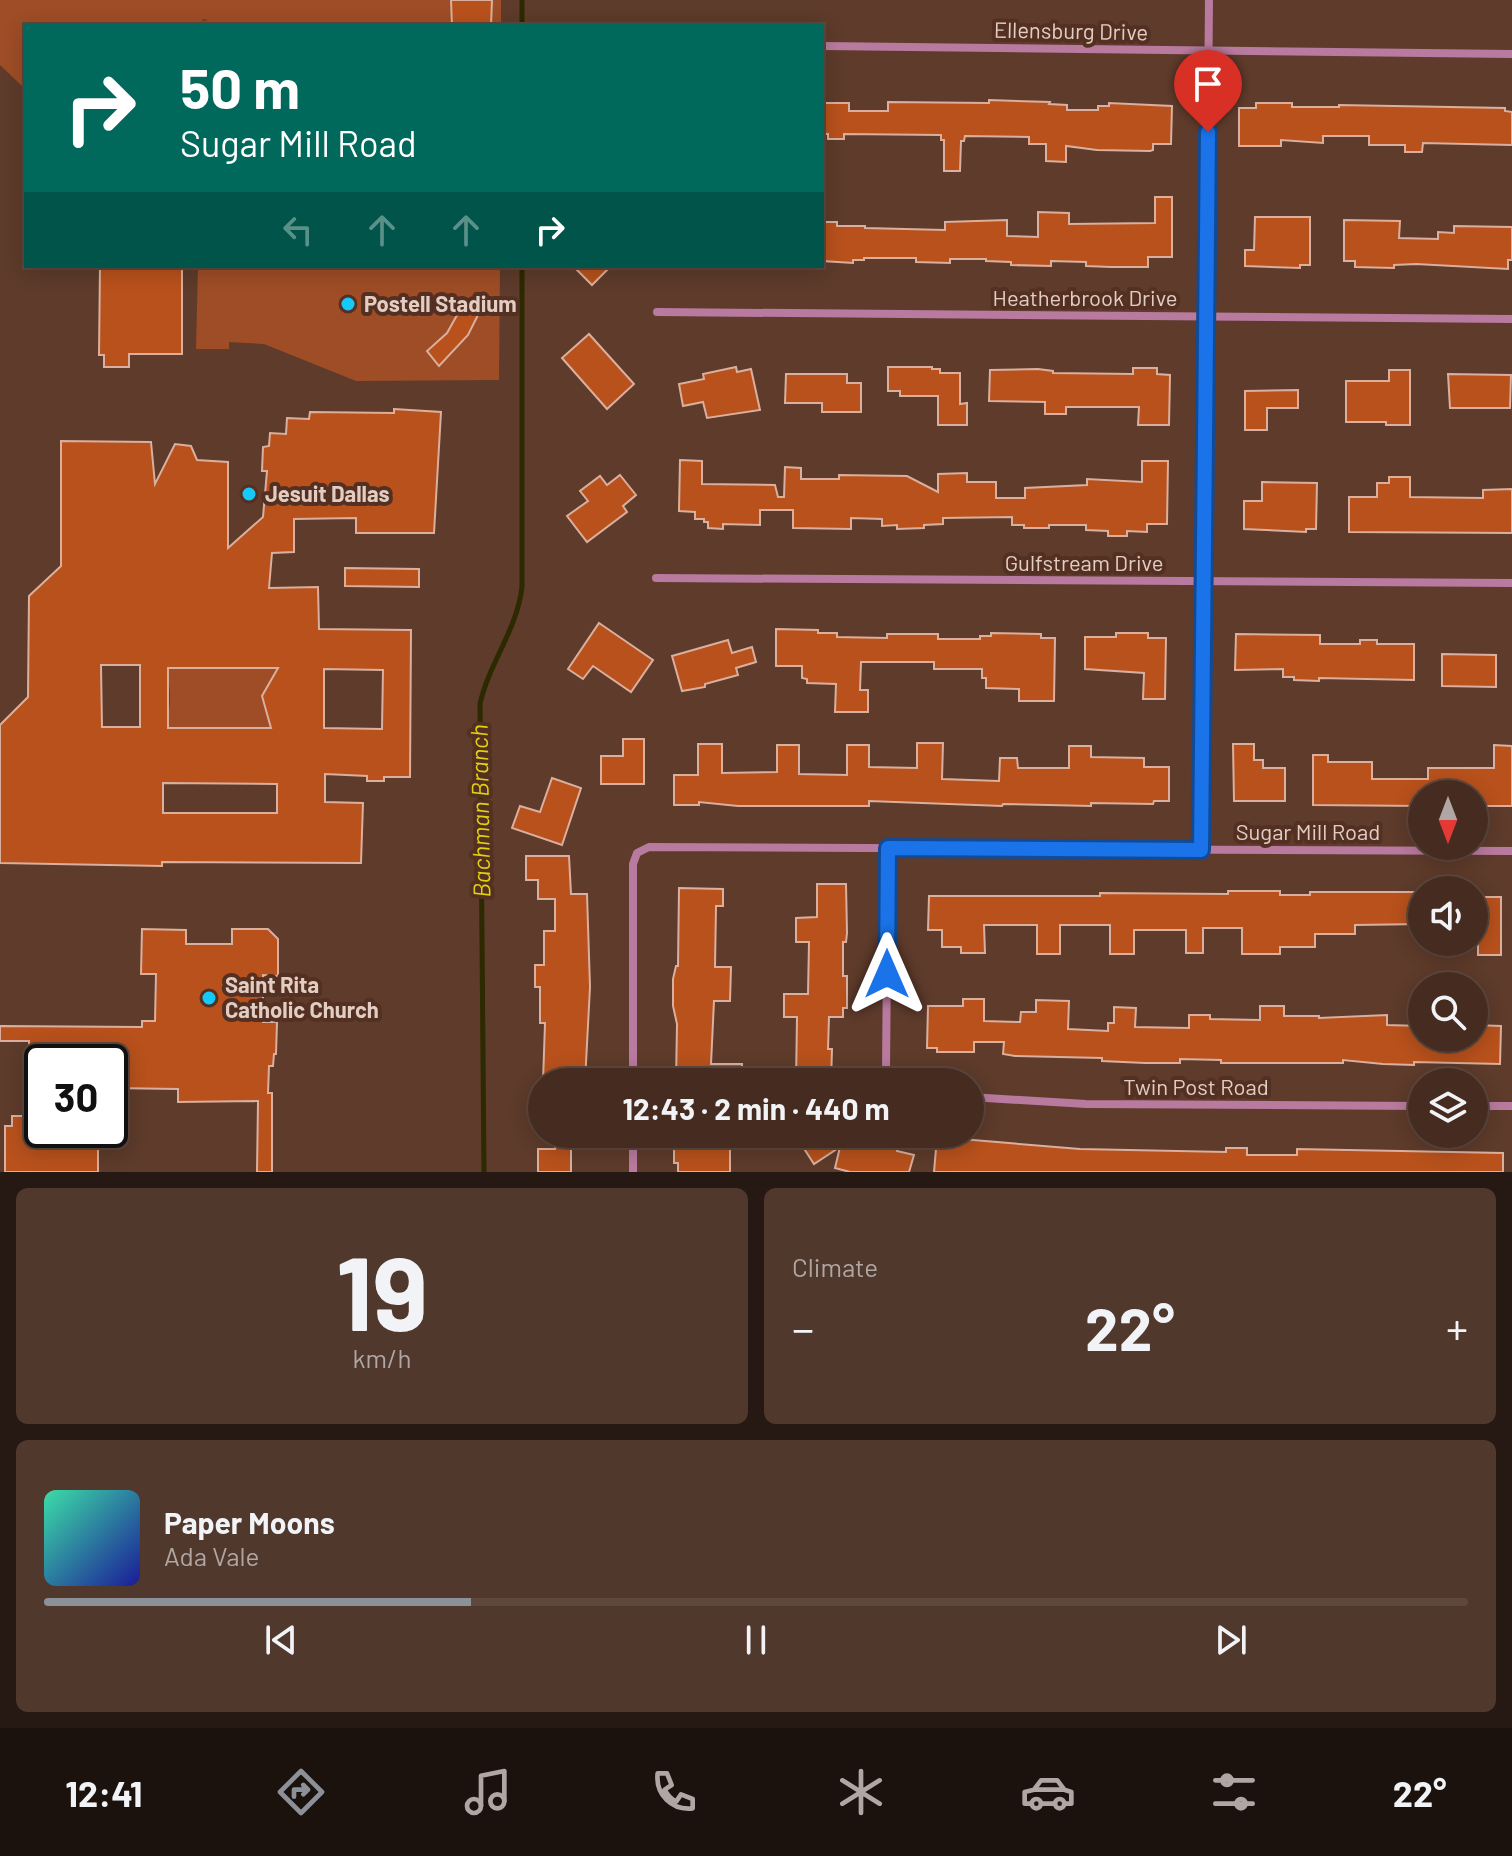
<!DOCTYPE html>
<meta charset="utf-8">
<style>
:root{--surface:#462c20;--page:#50382d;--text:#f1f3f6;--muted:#b0a7a5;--line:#5e483e;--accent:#8c9099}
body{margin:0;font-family:Barlow,sans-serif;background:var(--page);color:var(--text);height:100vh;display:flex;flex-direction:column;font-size:30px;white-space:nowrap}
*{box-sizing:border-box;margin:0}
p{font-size:26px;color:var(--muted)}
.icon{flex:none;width:44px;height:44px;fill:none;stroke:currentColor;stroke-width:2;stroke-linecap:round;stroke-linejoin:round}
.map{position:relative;height:1172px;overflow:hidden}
.side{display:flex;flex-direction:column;gap:16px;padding:16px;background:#261812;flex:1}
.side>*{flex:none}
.banner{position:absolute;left:24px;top:24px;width:800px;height:244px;border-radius:0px;box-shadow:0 4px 20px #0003,0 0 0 2px var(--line);background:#00695c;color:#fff;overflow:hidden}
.needle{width:52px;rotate:180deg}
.fabs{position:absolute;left:1408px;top:780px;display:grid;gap:16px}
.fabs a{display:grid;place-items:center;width:80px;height:80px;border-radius:50%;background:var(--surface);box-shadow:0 4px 20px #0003,0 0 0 2px var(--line);font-size:40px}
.speed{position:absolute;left:24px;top:1044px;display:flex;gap:16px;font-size:40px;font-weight:700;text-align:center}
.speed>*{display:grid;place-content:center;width:104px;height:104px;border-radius:50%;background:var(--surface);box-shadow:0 4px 20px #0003,0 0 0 2px var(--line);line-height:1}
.speed .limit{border:4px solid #111;border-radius:12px;background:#fff;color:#111}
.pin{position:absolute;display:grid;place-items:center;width:68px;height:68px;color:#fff;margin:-82px -34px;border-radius:50% 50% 50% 0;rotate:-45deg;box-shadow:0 0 8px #0007}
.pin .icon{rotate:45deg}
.me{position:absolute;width:88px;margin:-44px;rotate:0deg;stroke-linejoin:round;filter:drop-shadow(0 0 6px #0008)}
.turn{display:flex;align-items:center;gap:28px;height:168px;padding:0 24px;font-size:36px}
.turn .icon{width:104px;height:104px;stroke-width:2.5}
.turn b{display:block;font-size:56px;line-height:68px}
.lanes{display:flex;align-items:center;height:76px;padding:0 24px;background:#0003;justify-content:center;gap:40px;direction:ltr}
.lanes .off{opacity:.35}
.big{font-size:60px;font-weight:700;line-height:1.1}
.side .tile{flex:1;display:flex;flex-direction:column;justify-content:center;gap:12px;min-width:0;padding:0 28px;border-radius:12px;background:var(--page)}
.side .dial{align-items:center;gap:0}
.dial b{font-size:104px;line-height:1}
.song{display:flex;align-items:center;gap:24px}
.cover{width:96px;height:96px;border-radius:12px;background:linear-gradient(135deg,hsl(160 70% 55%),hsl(240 70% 35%))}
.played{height:8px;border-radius:4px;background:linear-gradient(90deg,var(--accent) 30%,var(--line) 30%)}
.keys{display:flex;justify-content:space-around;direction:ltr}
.heat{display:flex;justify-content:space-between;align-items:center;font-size:44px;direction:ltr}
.side .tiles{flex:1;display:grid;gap:16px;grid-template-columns:1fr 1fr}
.tile:last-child{grid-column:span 2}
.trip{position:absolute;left:528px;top:1068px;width:456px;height:80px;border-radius:40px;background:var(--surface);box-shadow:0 4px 20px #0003,0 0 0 2px var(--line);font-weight:700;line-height:80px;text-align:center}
.menu{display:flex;height:128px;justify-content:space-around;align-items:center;background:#1c120d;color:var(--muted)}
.menu .icon{width:56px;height:56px}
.menu .selected{color:var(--accent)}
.menu b{font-size:36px;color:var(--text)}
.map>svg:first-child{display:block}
.green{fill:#9e4d26}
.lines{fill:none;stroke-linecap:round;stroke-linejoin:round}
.stream{stroke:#2d2900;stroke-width:5}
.building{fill:#b8511c;stroke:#daaf9d;stroke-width:2;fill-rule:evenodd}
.street{stroke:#b97a9f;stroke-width:8}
.route-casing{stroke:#114b97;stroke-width:20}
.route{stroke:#1a73e8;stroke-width:14}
.poi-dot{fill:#15cafb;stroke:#533021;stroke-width:3}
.labels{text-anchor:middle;stroke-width:8;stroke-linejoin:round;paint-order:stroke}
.street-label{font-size:22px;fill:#e3cdc3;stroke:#533021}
.poi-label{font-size:22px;font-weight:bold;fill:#e3cdc3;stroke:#533021;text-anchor:start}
.water-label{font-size:24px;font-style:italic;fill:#e1d110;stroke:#533021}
</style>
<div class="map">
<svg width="1512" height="1172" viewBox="0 0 1512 1172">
<rect width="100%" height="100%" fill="#5e3b2b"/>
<g class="green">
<path d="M0,0H501V26H203V21L208,20L203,19L202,24L196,26H26V86H22L0,65Z"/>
<path d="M198,266H500L499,380L356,381L264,344L229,342V349H196Z"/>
<path d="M165,668H278L277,728H165C171,712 172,684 165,668Z"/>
</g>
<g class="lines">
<g class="stream">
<path d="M522,0V26"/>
<path d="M484,1172L480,704C489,663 517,630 522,587V266"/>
</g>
</g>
<g class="building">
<path d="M451,0H492L491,26H452Z"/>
<path d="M989,100L1050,102L1049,104L1067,105V110H1098V106H1109V103L1172,106L1171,144H1153V150L1150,151L1097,150L1066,146V162L1046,161V144H1029V137L965,136L964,141H961L960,171H944V140H941V135L844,134V139H828V134H822V103H849V111H888V102L989,103Z"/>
<path d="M1256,103H1292V107H1339V105L1505,108V111L1512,112V145L1423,143L1422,152H1405V145H1369V136H1323V143L1281,140V146H1239V108H1256Z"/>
<path d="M1155,197H1172V257H1148V267H1111L1086,266V262L1051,261V266L1011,265V262L986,261V259H950V263L916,262V258H864V260H853V263L822,261V222H837V226H865V228L945,230V222L1007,220V236L1038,237V212L1069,213V224L1155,223Z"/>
<path d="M1255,217H1310V265H1300V268L1245,266V250H1254Z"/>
<path d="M1344,220L1400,221L1399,238L1438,239V232L1454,233V226L1512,227V260H1508V269L1416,264L1394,265V268L1355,267V261H1344Z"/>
<path d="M100,266H182V354H129V367H104V355H99Z"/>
<path d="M573,266H611L592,285Z"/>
<path d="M461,308L478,315L468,335L439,366L427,351L447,333Z"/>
<path d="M589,334L634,384L607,409L562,358Z"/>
<path d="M736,367L737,372L751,369L760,410L707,418L703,402L683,406L679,384L704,379L703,374Z"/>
<path d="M888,367H932V369H940V373H960V404L967,403V425H938V396H900V391H888Z"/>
<path d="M1133,368H1157V374L1170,375L1169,425H1138L1139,407H1066V414H1045V402L989,401L990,370L1038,369L1053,371V373L1133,374Z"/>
<path d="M1389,370H1410V425H1386V422H1346V381H1389Z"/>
<path d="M786,374H847V383H861V412H822V403H785Z"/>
<path d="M1448,374L1511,375L1510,408H1450Z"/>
<path d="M1298,390V408H1267V430H1245V391Z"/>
<path d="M394,409L441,412L434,533H356V518L294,519V552L272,553L269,588L318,587L319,629L411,630L410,777H384V781H367V776L325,774V802L363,803L361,863L162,862V866L0,863V725L28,697L29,596L61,566V441L151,442L155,484L175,444L191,446L197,460L228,462V548L263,517L267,471H262L263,447L269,446L270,433L286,434L287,418L309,419L310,412L394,413ZM101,665H140V727H102ZM168,668H278L262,696L271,728H168ZM324,669L383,670L382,729L324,728ZM163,783L277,784V813H163Z"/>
<path d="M680,460L702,461V484L775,485L778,497H784L785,467L801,468V479H839V475L907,476L938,492V474L967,473V482H996V498H1025V488L1087,485V479L1142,482V461H1168L1167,524H1147V532L1127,531V536H1108V531L1086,530V525H1049V528H1024V525H1012V517L943,518V524L924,525V528L897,529V525L882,526V519L851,518V529L793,528V510H760V525L723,524V529L708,528V522H704V519H695V512L679,511Z"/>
<path d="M620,475L636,495L623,506L627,512L587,542L567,516L588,501L580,491L600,476L607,485Z"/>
<path d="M1389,477H1410V497L1483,498V490L1512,489V533L1349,532V497H1377V483H1389Z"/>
<path d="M1262,482L1317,483L1316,529H1306V532L1244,529V501H1262Z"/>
<path d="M345,568L419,569V587L345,586Z"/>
<path d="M599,623L653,660L631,692L593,666L583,679L568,669Z"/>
<path d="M776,629L818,630V633H837V637L887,638V634H938V639H980V636H991V633L1041,634V638H1055L1054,701H1019V689L986,688V678H982V669H934V662H861L860,690H868V712H835L836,684L807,683V679L802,678V666H776Z"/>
<path d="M1116,633H1148V638H1166L1165,699H1143L1144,673L1085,669V637H1116Z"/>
<path d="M1236,634L1320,635V644H1360V640H1377V644H1414V680L1319,678V681L1294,680V677H1283V669L1235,670Z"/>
<path d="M728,640L732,653L752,647L756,662L736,668L738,675L705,684V687L682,691L672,656Z"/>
<path d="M1442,654L1496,655V687L1442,686Z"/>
<path d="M623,739H644V784H601V756H623Z"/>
<path d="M917,743H943L942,779L999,781L1000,758H1017L1018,768H1069V746H1091V757L1144,758V767H1169V801H1154L1153,804L1091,803V806L1003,804L1002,806L869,801V806H738L699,802V805H674V775H698V744H722V773L777,772V745H799V774L847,775V745H869V767L917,768Z"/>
<path d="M1233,744H1254V760H1263V768H1285V801H1234Z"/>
<path d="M1494,745L1512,746V806H1474V794H1422V806L1313,805V755H1328V762H1372V779H1428V768H1494Z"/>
<path d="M552,778L581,788L562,845L512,828L520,806L540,812Z"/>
<path d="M526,856H569L571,894H587L590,987L585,1082H543L545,1023H540V987H535V965H544V931H555V899H538V880H526Z"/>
<path d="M817,884H846L847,933L846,942H843V976H847V1008H843V1017H829L828,1049H832L831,1082H796L797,1017H784V994H808L809,942H796V918L817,917Z"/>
<path d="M679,888L723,889V906H716L715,967H731L730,1001H714L711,1064H742V1082H676L677,1024L673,1006V979L676,966H678Z"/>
<path d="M1228,891H1280V895H1310V892H1422V924L1355,925V934H1315V947H1280V954H1242V928H1203V953H1186V930H1134V954H1110V925H1060V954H1037V925H984L985,953H961V947H942V930H928L929,896H1100V893L1228,894Z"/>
<path d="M1474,897H1501V955H1478V932H1474Z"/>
<path d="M142,929L186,930V944H232V929H268L278,939V976L263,975V1022H277L276,1054H274L273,1066H269L268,1093H272V1172H257L258,1101L178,1102V1089L110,1088V1062H29V1041H0V1026L142,1027V1021H155L156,974H141Z"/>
<path d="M963,999H984V1021L1020,1022L1021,1012H1036V1000L1069,1001L1068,1029L1108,1031V1023H1114V1007L1136,1008L1135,1027L1189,1028V1015H1210V1019L1260,1020V1006H1284V1016H1319V1018L1387,1015V1025L1422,1026V1038H1474V1025L1501,1026L1500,1064L1414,1062V1065L1383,1064L1343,1060V1063H1221V1060L1180,1059V1063H1145L1102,1061V1058L1015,1056L1003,1054L1004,1042H974V1052H937V1048H927L928,1006H963Z"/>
<path d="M26,1087H42V1130H98V1172H5V1126H12V1116H26Z"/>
<path d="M555,1134H571V1172H538V1149H555Z"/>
<path d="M674,1134H730V1172H678V1163H674Z"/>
<path d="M822,1134H860L855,1138L859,1139L860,1136L898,1146L897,1151L914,1155L909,1172H850L835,1168L840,1147L814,1164L803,1147Z"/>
<path d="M937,1137L1080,1149L1226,1152V1148H1247V1155H1297V1149L1503,1153V1172H934Z"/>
</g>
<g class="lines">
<g class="street">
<path d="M822,46L1512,54"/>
<path d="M657,312L1512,319"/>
<path d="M656,578L1512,583"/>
<path d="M888,848L886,1070L891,1082"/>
<path d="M1201,850L1209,0"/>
<path d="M633,1082V864L637,853L649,847L1512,851"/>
<path d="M970,1097L1086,1104L1422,1106"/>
<path d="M1474,1106H1512"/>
<path d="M633,1134V1172"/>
</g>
</g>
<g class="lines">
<g class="route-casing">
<path id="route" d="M887,974L888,848L1201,850L1208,132"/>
</g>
<use href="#route" class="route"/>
</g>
<g class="poi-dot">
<circle cx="348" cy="304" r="8"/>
<circle cx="249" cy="494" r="8"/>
<circle cx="209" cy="998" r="8"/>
</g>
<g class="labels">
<g class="street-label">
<text transform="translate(1071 31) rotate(1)" y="8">Ellensburg Drive</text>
<text x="1085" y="306">Heatherbrook Drive</text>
<text x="1084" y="571">Gulfstream Drive</text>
<text x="1308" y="840">Sugar Mill Road</text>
<text x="1196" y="1095">Twin Post Road</text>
</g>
<g class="poi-label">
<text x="364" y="312">Postell Stadium</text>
<text x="265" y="502">Jesuit Dallas</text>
<text x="225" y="993">Saint Rita<tspan x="225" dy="25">Catholic Church</tspan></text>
</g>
<g class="water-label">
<text transform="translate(481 811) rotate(-91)" y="8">Bachman Branch</text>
</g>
</g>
</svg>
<div class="fabs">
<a><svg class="needle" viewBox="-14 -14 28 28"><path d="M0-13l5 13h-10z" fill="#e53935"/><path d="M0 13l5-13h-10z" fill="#b0a7a5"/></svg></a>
<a><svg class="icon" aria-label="sound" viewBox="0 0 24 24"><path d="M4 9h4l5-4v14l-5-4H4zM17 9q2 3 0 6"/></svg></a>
<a><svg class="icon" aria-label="search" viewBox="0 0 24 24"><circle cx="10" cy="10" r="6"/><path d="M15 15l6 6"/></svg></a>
<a><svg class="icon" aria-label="layers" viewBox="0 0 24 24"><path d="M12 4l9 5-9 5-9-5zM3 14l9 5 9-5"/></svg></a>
</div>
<div class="speed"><div class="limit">30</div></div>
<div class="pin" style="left:1208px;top:132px;background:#d93025"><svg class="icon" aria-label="arrive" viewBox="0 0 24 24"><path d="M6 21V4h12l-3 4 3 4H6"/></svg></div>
<svg class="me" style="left:887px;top:974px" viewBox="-20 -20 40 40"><path d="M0-17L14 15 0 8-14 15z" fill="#1a73e8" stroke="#fff" stroke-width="4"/></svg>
<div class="trip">12:43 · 2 min · 440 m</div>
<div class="banner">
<div class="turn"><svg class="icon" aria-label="right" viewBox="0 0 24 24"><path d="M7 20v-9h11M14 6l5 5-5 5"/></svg><div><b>50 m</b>Sugar Mill Road</div></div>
<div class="lanes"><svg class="icon off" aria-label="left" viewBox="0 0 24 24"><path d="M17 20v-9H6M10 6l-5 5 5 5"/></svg><svg class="icon off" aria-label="ahead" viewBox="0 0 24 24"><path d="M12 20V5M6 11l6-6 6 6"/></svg><svg class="icon off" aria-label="ahead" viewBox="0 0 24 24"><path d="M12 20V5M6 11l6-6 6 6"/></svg><svg class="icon" aria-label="right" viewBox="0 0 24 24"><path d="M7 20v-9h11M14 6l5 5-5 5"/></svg></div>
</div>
</div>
<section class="side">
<div class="tiles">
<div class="tile dial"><b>19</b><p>km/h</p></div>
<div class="tile"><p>Climate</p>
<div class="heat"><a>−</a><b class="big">22°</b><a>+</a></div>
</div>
<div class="tile">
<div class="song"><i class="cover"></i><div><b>Paper Moons</b><p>Ada Vale</p></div></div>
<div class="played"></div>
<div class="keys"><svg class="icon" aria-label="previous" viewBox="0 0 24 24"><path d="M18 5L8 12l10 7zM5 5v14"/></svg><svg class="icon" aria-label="pause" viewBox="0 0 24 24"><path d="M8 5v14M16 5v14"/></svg><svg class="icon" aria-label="next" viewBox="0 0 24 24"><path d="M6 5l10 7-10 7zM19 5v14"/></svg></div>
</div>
</div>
</section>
<nav class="menu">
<b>12:41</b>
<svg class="icon selected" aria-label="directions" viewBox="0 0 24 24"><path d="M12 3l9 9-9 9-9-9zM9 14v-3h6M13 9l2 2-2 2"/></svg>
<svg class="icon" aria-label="music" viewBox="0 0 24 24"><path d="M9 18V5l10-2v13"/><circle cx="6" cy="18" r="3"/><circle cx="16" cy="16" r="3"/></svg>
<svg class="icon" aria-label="phone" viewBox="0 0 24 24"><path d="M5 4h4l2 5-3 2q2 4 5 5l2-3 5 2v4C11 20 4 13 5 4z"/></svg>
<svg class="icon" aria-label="climate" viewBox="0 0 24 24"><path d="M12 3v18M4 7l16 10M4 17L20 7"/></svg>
<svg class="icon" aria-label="car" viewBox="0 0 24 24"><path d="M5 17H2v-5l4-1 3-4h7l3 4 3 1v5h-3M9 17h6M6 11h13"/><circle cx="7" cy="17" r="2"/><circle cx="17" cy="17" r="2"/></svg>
<svg class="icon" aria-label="filters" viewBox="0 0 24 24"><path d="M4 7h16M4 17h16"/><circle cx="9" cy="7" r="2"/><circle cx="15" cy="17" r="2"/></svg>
<b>22°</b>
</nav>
